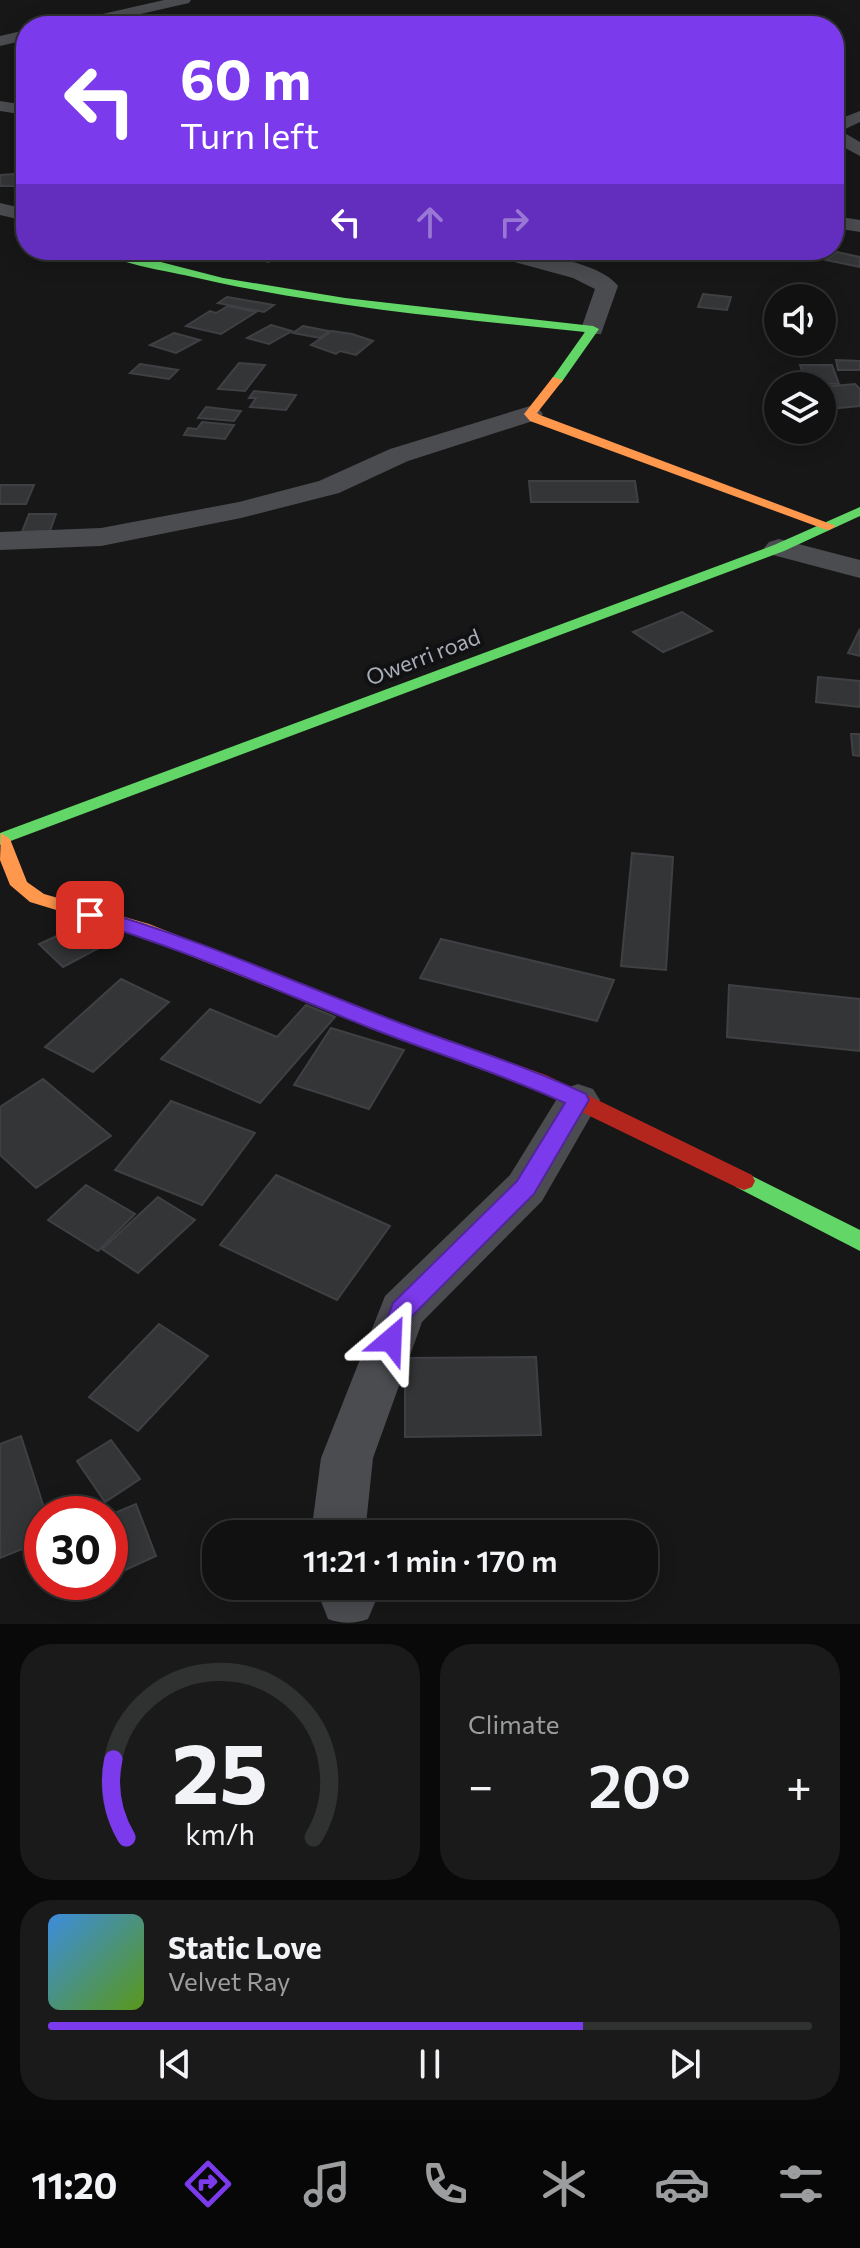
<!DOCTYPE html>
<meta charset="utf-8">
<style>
:root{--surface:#111;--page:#1a1a1a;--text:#f1f3f6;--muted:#9c9d9f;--line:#303131;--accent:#7c3aed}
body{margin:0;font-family:Commissioner,sans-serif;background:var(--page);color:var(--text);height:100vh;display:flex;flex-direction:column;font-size:30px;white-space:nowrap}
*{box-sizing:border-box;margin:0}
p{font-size:26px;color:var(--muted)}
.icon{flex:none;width:44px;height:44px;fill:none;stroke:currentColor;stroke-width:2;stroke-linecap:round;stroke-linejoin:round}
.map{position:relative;height:1624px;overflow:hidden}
.details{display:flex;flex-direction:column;gap:20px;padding:20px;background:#090909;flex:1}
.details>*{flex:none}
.guide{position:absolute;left:16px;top:16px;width:828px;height:244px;border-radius:32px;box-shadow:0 4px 20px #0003,0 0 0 2px var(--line);background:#7c3aed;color:#fff;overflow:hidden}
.fabs{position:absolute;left:764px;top:284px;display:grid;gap:16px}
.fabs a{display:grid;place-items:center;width:72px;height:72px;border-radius:50%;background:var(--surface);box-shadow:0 4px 20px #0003,0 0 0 2px var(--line);font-size:40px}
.speed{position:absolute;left:24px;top:1496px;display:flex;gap:16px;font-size:40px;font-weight:700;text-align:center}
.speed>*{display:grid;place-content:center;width:104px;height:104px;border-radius:50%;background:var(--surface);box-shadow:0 4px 20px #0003,0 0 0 2px var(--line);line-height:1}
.speed .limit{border:12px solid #d22;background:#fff;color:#111}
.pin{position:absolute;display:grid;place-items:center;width:68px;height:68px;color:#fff;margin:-34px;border-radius:16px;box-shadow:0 4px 12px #0006}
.me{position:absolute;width:88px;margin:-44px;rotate:26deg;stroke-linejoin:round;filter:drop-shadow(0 0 6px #0008)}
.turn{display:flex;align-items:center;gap:28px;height:168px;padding:0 32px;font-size:36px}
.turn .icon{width:104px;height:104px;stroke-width:2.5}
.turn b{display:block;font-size:56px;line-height:68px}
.lanes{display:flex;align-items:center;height:76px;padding:0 32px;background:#0003;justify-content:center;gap:40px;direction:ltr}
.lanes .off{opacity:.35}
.big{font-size:60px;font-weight:600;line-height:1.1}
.details .widget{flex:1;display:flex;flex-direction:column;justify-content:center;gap:12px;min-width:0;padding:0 28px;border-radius:32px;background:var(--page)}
.details .dial{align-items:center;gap:0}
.dial svg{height:208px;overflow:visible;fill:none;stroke:var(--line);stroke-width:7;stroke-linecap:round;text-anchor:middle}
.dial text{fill:var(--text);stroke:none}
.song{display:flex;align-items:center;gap:24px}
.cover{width:96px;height:96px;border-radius:12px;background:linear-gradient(135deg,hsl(210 70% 55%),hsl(90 70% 35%))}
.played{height:8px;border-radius:4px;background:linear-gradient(90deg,var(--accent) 70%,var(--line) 70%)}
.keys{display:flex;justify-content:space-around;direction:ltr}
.heat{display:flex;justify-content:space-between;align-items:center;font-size:44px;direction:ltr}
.details .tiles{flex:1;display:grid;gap:20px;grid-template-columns:1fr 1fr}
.widget:last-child{grid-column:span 2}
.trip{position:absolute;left:202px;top:1520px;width:456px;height:80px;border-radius:32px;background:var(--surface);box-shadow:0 4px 20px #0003,0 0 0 2px var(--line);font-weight:600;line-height:80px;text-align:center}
.menu{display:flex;height:128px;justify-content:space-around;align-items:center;background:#070707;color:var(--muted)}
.menu .icon{width:56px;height:56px}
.menu .active{color:var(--accent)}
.menu b{font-size:36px;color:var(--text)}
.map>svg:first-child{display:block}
.building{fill:#343537;stroke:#3f4043;stroke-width:2}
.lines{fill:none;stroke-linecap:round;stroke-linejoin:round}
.street{fill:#4b4c50;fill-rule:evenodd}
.fast{fill:#63d668;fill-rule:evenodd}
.slow{fill:#ff974d;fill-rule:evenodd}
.jam{fill:#b3261e;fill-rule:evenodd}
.route{fill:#7c3aed;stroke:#51269a;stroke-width:2}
.labels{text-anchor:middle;stroke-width:8;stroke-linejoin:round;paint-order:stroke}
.street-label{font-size:22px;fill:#a8adb8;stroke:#111113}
</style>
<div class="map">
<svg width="860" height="1624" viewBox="0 0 860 1624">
<rect width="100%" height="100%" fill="#171717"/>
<g class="building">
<path d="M14,174L15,186H0V175Z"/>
<path d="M191,250H241L206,258Z"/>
<path d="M247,250H271L284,258L267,262Z"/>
<path d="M837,252L860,257V267L826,260Z"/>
<path d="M703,294L731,297L727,310L698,307Z"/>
<path d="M227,297L274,305L264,312L218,303Z"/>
<path d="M228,306L256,312L221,334L186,326L210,311L216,313Z"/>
<path d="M271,325L292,331L269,344L247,338Z"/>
<path d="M303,326L329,331L320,338L293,333Z"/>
<path d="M332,331L352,334L373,341L356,355L340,351L336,354L311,345Z"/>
<path d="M174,333L200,340L176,353L150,345Z"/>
<path d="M836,360L860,361V370H838Z"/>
<path d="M239,363L265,365L245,391L218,389Z"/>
<path d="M140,364L178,370L169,379L130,373Z"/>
<path d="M800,365H832L839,384L806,383Z"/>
<path d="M855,384L860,389V406L829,409L822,400V387Z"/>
<path d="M254,391L296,395L286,410L250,407L256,398H249Z"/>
<path d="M206,407L241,411L234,421L198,418Z"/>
<path d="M202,422L234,425L225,439L184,435L188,428L197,429Z"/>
<path d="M529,481H635L638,502H531Z"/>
<path d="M0,485H34L26,504H0Z"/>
<path d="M29,514H56L50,531L22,532Z"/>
<path d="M682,612L712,631L663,652L633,632Z"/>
<path d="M860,629V656L848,653Z"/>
<path d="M818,677L860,681V707L816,702Z"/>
<path d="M851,734H860V756L853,755Z"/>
<path d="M632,853L673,857L666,970L621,966Z"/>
<path d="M92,920L120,937L63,967L39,944Z"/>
<path d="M441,939L614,980L597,1021L420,978Z"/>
<path d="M121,979L169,1002L93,1072L45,1047Z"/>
<path d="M729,985L860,999V1051L727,1037Z"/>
<path d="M306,1005L335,1017L260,1103L161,1059L210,1009L277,1037Z"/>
<path d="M331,1028L404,1050L369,1109L294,1085Z"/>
<path d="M43,1079L111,1136L36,1188L0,1155V1107Z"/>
<path d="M171,1101L255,1133L202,1205L115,1170Z"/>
<path d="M276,1175L390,1226L337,1300L220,1245Z"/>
<path d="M86,1185L135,1214L98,1251L48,1220Z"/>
<path d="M158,1197L195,1220L138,1273L102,1249Z"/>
<path d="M159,1324L208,1356L138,1431L89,1397Z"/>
<path d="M536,1357L541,1435L405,1437V1358Z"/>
<path d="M21,1436L46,1514H42V1541L0,1558V1444Z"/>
<path d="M111,1440L140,1479L105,1502L77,1461Z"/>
<path d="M136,1504L156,1556L110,1577V1515Z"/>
<path d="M66,1582H99L70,1595Z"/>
</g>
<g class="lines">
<g class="street">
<path d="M164,0H191L189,3L88,26H60L63,23Z"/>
<path d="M26,30V40L0,46V36Z"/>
<path d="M0,101L26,105V115L0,111Z"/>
<path d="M860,111V122L841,131L860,142V156L834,142V121Z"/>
<path d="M0,203L26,209V221L0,215Z"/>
<path d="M834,216L860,220V232L834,228Z"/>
<path d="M486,250C518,250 598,259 618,286L601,334H585L581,329L595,289L573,278L489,255Z"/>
<path d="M530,406L539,409L543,414L539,419L408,461L339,493L241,518L101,546L0,550V532L101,528L239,502L319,481L390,449Z"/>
<path d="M779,539L860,560V578L769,554L764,548L769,542Z"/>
<path d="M578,1084L593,1089L600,1100L542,1201L422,1322L373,1458L365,1534H311L321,1458L385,1296L510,1175L563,1089Z"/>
<path d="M315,1586H371L376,1600L368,1619C354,1624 342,1624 328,1619Z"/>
</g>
<g class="fast">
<path d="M97,250H114L223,278L345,298L593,326L599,329L561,383L557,384L551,380L585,332C451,318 316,306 184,275C160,270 117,263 97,250Z"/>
<path d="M860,507V516L784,551L0,845V833L774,545Z"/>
<path d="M744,1172L860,1230V1251L736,1187L733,1181L736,1175Z"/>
</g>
<g class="slow">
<path d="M553,377L563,380L537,413L540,415L836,526L829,530L824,529L530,421L524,414Z"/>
<path d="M1,833L10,839L27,882L44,894L149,924L371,1012L374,1017L371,1022H357L135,934L30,902L10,885L0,860Z"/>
</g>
<path class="jam" d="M364,1010L546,1075L752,1175L755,1181L752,1187L744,1190L736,1187L530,1087L357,1022L354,1017L357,1012Z"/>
</g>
<path class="route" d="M90,908C192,936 289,980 387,1018C453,1044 522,1064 586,1094L589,1100L534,1194L412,1316L400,1348L391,1351L382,1348L379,1340L393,1303L517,1181L565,1103C503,1074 437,1054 373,1029C277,991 183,948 83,919L80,915L83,910Z"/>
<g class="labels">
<g class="street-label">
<text transform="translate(423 657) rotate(-21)" y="8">Owerri road</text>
</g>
</g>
</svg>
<div class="fabs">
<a><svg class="icon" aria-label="sound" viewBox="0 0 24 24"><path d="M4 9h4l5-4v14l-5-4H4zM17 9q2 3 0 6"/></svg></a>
<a><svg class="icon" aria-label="layers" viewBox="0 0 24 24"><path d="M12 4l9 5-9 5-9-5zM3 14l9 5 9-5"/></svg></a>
</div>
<div class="speed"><div class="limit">30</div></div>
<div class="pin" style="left:90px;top:915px;background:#d93025"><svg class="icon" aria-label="arrive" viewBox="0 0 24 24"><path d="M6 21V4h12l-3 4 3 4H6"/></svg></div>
<svg class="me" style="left:391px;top:1340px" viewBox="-20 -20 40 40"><path d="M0-17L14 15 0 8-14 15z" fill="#7c3aed" stroke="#fff" stroke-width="4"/></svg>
<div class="trip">11:21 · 1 min · 170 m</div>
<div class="guide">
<div class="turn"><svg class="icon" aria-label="left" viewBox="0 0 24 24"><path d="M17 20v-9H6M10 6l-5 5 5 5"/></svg><div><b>60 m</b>Turn left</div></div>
<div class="lanes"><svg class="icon" aria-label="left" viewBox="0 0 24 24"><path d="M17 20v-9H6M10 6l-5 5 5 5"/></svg><svg class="icon off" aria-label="ahead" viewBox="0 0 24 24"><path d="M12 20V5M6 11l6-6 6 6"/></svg><svg class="icon off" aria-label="right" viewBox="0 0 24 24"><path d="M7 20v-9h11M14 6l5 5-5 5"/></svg></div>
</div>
</div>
<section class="details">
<div class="tiles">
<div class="widget dial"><svg viewBox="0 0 100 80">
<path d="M14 69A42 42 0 1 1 86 69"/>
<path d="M14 69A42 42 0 0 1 9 39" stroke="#7c3aed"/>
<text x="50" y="56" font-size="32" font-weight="700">25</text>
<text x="50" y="72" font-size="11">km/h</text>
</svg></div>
<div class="widget"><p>Climate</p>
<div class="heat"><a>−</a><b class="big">20°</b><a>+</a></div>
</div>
<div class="widget">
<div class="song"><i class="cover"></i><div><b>Static Love</b><p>Velvet Ray</p></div></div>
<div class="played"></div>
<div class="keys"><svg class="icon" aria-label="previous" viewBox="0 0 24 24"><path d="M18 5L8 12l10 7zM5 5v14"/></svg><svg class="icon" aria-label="pause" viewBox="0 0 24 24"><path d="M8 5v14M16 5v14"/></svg><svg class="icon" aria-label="next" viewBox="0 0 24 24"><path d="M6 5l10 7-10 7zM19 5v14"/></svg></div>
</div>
</div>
</section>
<nav class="menu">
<b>11:20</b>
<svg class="icon active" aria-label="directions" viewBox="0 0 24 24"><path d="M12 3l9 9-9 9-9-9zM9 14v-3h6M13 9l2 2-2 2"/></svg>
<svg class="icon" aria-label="music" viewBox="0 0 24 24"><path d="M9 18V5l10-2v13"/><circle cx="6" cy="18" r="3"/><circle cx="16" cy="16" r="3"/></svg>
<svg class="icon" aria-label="phone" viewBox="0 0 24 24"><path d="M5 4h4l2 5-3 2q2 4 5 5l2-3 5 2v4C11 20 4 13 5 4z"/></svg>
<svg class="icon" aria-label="climate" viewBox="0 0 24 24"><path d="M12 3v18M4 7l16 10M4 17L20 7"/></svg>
<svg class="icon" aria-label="car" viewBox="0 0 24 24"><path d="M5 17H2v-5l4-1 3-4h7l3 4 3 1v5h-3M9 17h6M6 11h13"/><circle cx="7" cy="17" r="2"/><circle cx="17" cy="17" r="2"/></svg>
<svg class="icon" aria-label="filters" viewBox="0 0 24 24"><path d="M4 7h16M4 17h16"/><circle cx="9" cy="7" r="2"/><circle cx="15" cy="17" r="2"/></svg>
</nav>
